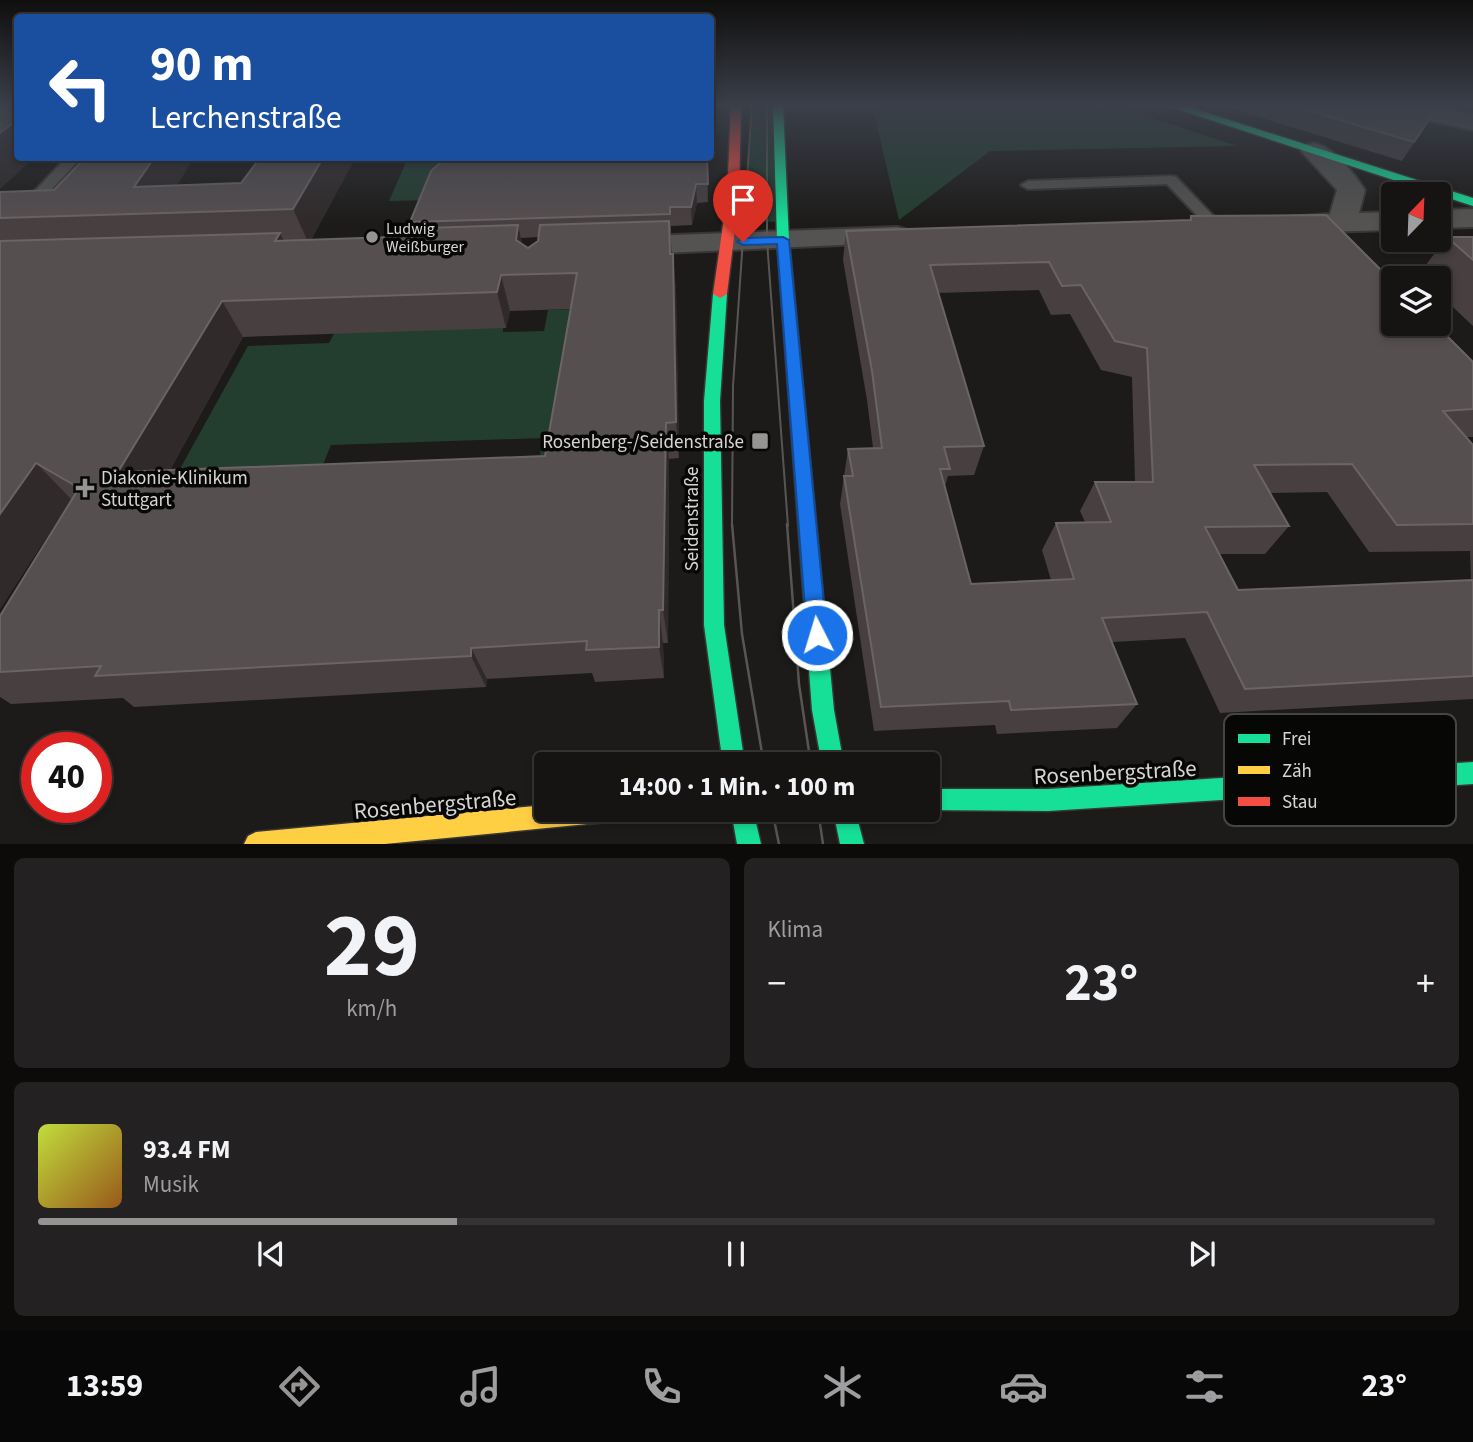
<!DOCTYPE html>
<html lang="de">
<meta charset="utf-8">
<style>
:root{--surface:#161413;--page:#232121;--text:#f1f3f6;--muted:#9e9ea0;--line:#353333;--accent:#969492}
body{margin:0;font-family:"Source Sans 3",sans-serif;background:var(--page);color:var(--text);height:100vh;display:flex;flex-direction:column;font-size:26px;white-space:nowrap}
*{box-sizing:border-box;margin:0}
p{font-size:23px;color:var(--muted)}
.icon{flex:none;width:38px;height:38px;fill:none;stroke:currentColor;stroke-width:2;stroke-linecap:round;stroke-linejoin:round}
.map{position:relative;height:844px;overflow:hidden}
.details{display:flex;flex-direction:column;gap:14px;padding:14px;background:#0c0b0a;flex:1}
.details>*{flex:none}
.guide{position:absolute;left:14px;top:14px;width:700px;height:147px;border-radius:7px;box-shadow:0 4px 10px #0003,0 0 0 2px var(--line);background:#1a4fa0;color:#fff;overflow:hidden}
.needle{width:46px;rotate:23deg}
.buttons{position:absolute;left:1381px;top:182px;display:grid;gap:14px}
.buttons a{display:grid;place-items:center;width:70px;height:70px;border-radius:7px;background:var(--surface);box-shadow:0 4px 10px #0003,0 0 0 2px var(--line);font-size:35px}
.speed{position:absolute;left:21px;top:732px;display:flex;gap:14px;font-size:35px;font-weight:700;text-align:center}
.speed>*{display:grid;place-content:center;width:91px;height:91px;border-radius:50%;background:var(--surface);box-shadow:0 4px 10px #0003,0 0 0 2px var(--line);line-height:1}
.speed .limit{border:10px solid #d22;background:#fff;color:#111}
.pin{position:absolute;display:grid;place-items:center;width:60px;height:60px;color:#fff;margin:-72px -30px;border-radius:50% 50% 50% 0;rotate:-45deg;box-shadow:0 0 7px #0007}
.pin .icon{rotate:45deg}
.me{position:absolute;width:77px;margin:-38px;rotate:355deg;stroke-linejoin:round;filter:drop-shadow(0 0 5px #0008)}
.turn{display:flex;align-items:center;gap:24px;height:147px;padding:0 21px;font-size:32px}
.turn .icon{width:91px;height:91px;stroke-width:2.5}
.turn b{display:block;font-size:49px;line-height:60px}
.big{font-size:52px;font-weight:700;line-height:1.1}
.details .widget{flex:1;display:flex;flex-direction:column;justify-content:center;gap:10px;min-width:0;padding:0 24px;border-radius:10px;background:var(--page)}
.details .dial{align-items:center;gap:0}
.dial b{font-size:91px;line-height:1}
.song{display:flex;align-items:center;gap:21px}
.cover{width:84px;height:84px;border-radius:10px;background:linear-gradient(135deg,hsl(70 70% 55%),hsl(30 70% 35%))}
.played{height:7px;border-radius:4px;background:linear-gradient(90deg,var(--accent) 30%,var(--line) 30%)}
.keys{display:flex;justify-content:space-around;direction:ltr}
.heat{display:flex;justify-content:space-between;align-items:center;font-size:38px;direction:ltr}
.details .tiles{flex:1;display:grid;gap:14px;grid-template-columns:1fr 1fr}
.widget:last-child{grid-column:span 2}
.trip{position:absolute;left:534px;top:752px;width:406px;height:70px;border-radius:7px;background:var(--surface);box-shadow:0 4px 10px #0003,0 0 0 2px var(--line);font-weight:700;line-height:70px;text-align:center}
.dock{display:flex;height:112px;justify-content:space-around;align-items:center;background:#090808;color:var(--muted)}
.dock .icon{width:49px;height:49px}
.dock .active{color:var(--accent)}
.dock b{font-size:32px;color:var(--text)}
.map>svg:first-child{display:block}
.green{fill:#233e2f}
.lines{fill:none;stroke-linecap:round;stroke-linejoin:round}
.lane-casing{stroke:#393735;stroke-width:4}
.street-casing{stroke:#393735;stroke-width:4}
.fast-casing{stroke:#393735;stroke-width:3}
.slow-casing{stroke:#393735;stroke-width:3}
.jam-casing{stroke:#393735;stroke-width:3}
.lane{fill:#545351;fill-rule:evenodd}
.street{fill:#545351;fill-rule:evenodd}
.fast{fill:#16e098;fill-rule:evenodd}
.slow{fill:#ffcf43;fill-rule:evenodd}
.jam{fill:#f24e42;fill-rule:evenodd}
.tram-far1{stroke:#575654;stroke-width:2}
.tram{stroke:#575654;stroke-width:2.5}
.wall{fill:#473f40;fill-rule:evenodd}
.shaded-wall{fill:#302a2a}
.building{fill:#564f50;stroke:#6a6464;stroke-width:2;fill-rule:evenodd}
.route{fill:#1a73e8;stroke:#114b97;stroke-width:2}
.poi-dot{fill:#969492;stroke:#070705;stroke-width:2.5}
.labels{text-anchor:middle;stroke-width:7;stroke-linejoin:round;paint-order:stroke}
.far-poi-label{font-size:16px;fill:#d7d5d3;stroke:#070705;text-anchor:start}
.poi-label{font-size:19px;fill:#d7d5d3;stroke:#070705;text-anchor:end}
.street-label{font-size:19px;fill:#d7d5d3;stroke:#070705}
.near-street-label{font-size:23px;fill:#d7d5d3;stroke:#070705}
.key{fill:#070705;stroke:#454543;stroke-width:2}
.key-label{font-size:19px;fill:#d7d5d3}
</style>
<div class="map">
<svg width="1473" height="844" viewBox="0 0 1473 844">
<rect width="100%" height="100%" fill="#1d1b19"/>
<g class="green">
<path d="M751,105H777L778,222L744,221Z"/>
<path d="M872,105H1085L1101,112L1114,105L1237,146L990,151L899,220Z"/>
<path d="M408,158H461L427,200L389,201Z"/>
<path d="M579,309L556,474L540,457L542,438L331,445L312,491L165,496L248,346L329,343L335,332L503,327V332L544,331L548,310Z"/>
</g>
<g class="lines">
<g class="lane-casing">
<g id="lane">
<path d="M64,160L76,163L5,240L0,242V228Z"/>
<path d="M1171,176L1176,177L1221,224V230H1211L1167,184L1028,189L1021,185L1028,181Z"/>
</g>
</g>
<g class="street-casing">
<g id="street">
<path d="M1376,105H1427L1473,114V130L1379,110Z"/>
<path d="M1314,143C1335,148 1353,172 1365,190L1359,213L1393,212V230L1282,233L1272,230L1267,224L1272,218L1330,214L1337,190L1301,151L1305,145Z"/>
<path d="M1473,209V227L1438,228V210Z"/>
<path d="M897,227L908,230L912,236L908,242L618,255L607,253L603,246L607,239L618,237Z"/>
</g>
</g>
<g class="fast-casing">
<g id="fast">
<path d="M773,105H783L789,240L834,710L844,765H822L812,710L777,240Z"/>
<path d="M1165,105H1182L1473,198V206Z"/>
<path d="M720,290L727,294L720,401L724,625L745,765H723L704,625V401L713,294Z"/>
<path d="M1473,762V784L1048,811L925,810H928V789H1048Z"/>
<path d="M731,810H753L761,844H737Z"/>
<path d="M833,810H855L864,844H840Z"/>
</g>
</g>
<g class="slow-casing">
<path id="slow" d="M546,805V810H629L626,818L618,821L385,844H244L248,836L256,832Z"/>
</g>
<g class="jam-casing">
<path id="jam" d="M731,105H741L739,197L727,294L720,298L713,294L727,197Z"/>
</g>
<use href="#lane" class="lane"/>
<use href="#street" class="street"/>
<use href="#fast" class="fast"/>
<use href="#slow" class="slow"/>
<use href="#jam" class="jam"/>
<g class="tram-far1">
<path d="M767,105V241L788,526"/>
<path d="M732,526L733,386L752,105"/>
</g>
<g class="tram">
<path d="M732,524L742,634L764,765"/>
<path d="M787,524L799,684L811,765"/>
<path d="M772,810L779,844"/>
<path d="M818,810L823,844"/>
</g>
</g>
<g class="wall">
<path d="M1220,105L1438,106L1402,161Z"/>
<path d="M260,158H355L311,240L391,237L412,229L410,222L707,158L708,202L697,203L692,225L671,226V233H670L676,290L679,458L669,459L668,643H663L664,678L595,682L592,673L487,679L486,687L134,707L123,698L11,704L0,697V672L72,499H71L0,609V192L241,183ZM539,237L538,241L528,248L522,244L521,238ZM571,309L545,456L170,470L243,337L506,328L510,311Z"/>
<path d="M1191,216L1473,362V437H1466L1473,445V699L1220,713L1185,638L1112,642L1137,704L1117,728L997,734L995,725L874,731L840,504L848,449L873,448L867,400L843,260L846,231L1189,220ZM1039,290L1051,315L1070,314L1101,370L1132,377L1135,482H1095L1080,511L1085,522L1056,523L1042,550L1051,580L971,584L945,486L948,476L974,475L984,446L938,293ZM1327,492L1369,552L1470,551L1471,580L1238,590L1219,554H1265L1289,526L1270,493Z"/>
<path d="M1447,237H1473V326L1438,293V278H1423L1419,274Z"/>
</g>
<g class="shaded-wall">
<path d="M18,119V158H34L0,189V133Z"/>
<path d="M154,158H194L160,213L134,187Z"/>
<path d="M323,158H355L309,244L293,209Z"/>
<path d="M696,184L697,203L692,225L691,207Z"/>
<path d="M518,225L526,261L524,276L516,240Z"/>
<path d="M280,233L297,268L275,241Z"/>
<path d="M673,254L676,290L679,458L676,422Z"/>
<path d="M501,275L510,311L506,328L497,292Z"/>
<path d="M222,301L243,337L149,508L118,472Z"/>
<path d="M666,423L669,459L668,643L663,610Z"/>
<path d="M36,463L71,499L0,609V514Z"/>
<path d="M659,610L663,643L664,678L659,647Z"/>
<path d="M471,648L487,679L486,687L471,656Z"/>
</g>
<g class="building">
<path d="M0,105H18V119L0,133Z"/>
<path d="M1289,105H1437L1438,106L1414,142Z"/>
<path d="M85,158H154L134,187L241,183L260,158H323L293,209L0,218V192L54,190Z"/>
<path d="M446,158H707L708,184H696L691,207H670V214L410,222L431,171Z"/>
<path d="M1326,215L1393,282V324H1435L1473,362V409L1443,411L1473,445V524L1397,525L1352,464L1254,465L1289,526L1205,527L1238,590L1473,580V676L1245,689L1207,612L1102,618L1137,704L1011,710L1009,701L881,707L844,476H853L848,449L882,448L872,371L846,231L1191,220V216ZM1049,262L1062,286L1081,285L1115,341L1147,348L1153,482H1095L1111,522L1056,523L1074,579L971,584L940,469H950L944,447L984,446L930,265Z"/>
<path d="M669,221L670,254H673L676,422L666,423L663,610H659V647L586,650L587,641L471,648V656L95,676L101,666L0,672V616L79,488L36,463L0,514V241L280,233L275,241L391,237L395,229L518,225L516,240L528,248L538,241L540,225ZM577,273L545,456L118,472L222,301L497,292L501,275Z"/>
<path d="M1447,237H1473V260Z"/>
</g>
<linearGradient id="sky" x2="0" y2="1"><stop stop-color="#100f0e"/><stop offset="0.47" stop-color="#3a3f49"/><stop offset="1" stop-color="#3a3f49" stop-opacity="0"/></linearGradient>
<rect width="1473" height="224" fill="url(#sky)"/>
<path class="route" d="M783,237L789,240L827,635L824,641L817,644L810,641L807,635L777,244L743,245L737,242L743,238Z"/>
<g class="poi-dot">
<circle cx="372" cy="237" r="7"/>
<rect x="751" y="432" width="18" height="18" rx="3.5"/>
<path d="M81.5 477.5h7v7h7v7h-7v7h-7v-7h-7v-7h7z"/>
</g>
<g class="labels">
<g class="far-poi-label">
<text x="386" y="234">Ludwig<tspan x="386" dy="18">Weißburger</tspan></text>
</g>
<g class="poi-label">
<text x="744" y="448">Rosenberg-/Seidenstraße</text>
<text x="101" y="484" text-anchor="start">Diakonie-Klinikum<tspan x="101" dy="22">Stuttgart</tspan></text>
</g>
<g class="street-label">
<text transform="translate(691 519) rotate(-90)" y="7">Seidenstraße</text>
</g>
<g class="near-street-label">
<text transform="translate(1115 772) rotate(-3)" y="8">Rosenbergstraße</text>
<text transform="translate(435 804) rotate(-5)" y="8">Rosenbergstraße</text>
</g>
</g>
<rect x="1224" y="714" width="232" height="112" rx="10" class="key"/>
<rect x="1238" y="734" width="32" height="9" fill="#16e098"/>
<rect x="1238" y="766" width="32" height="8" fill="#ffcf43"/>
<rect x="1238" y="797" width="32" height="9" fill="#f24e42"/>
<g class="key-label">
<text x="1282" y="745">Frei</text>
<text x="1282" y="777">Zäh</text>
<text x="1282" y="808">Stau</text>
</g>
</svg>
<div class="buttons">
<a><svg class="needle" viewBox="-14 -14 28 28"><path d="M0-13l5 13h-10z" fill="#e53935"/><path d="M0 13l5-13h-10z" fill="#9e9ea0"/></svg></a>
<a><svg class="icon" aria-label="layers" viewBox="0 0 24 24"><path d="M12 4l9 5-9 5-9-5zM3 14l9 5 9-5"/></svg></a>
</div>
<div class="speed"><div class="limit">40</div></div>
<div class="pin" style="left:743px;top:242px;background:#d93025"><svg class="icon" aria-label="arrive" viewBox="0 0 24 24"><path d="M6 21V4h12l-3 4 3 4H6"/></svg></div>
<svg class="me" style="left:817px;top:635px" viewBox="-20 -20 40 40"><circle r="17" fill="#1a73e8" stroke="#fff" stroke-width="3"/><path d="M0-11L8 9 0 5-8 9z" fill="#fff"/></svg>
<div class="trip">14:00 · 1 Min. · 100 m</div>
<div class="guide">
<div class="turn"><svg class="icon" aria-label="left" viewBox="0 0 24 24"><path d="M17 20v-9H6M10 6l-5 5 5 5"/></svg><div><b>90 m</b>Lerchenstraße</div></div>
</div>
</div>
<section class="details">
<div class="tiles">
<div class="widget dial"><b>29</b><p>km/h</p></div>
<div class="widget"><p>Klima</p>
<div class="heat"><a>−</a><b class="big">23°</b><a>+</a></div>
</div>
<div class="widget">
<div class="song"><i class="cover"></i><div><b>93.4 FM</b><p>Musik</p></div></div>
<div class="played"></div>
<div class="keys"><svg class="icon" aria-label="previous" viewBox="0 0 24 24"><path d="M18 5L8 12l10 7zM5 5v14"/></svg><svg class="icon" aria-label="pause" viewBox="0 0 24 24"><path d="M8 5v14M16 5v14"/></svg><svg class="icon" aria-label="next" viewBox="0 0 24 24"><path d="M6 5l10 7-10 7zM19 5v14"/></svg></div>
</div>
</div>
</section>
<nav class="dock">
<b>13:59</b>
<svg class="icon active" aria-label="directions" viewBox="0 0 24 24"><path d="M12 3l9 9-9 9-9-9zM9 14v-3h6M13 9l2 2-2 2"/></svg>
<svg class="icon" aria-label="music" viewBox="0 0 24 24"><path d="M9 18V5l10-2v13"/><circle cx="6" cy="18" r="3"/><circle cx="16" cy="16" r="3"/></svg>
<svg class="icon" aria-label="phone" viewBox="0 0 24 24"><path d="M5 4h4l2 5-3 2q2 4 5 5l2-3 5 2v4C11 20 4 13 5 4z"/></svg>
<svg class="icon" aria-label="climate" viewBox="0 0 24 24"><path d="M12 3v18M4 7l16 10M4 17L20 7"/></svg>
<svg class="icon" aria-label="car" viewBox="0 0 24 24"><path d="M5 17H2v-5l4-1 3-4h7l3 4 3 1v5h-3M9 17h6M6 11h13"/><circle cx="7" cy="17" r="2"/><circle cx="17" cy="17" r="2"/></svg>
<svg class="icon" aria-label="filters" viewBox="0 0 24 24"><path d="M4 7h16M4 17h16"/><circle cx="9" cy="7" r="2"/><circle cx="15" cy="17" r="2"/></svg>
<b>23°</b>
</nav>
